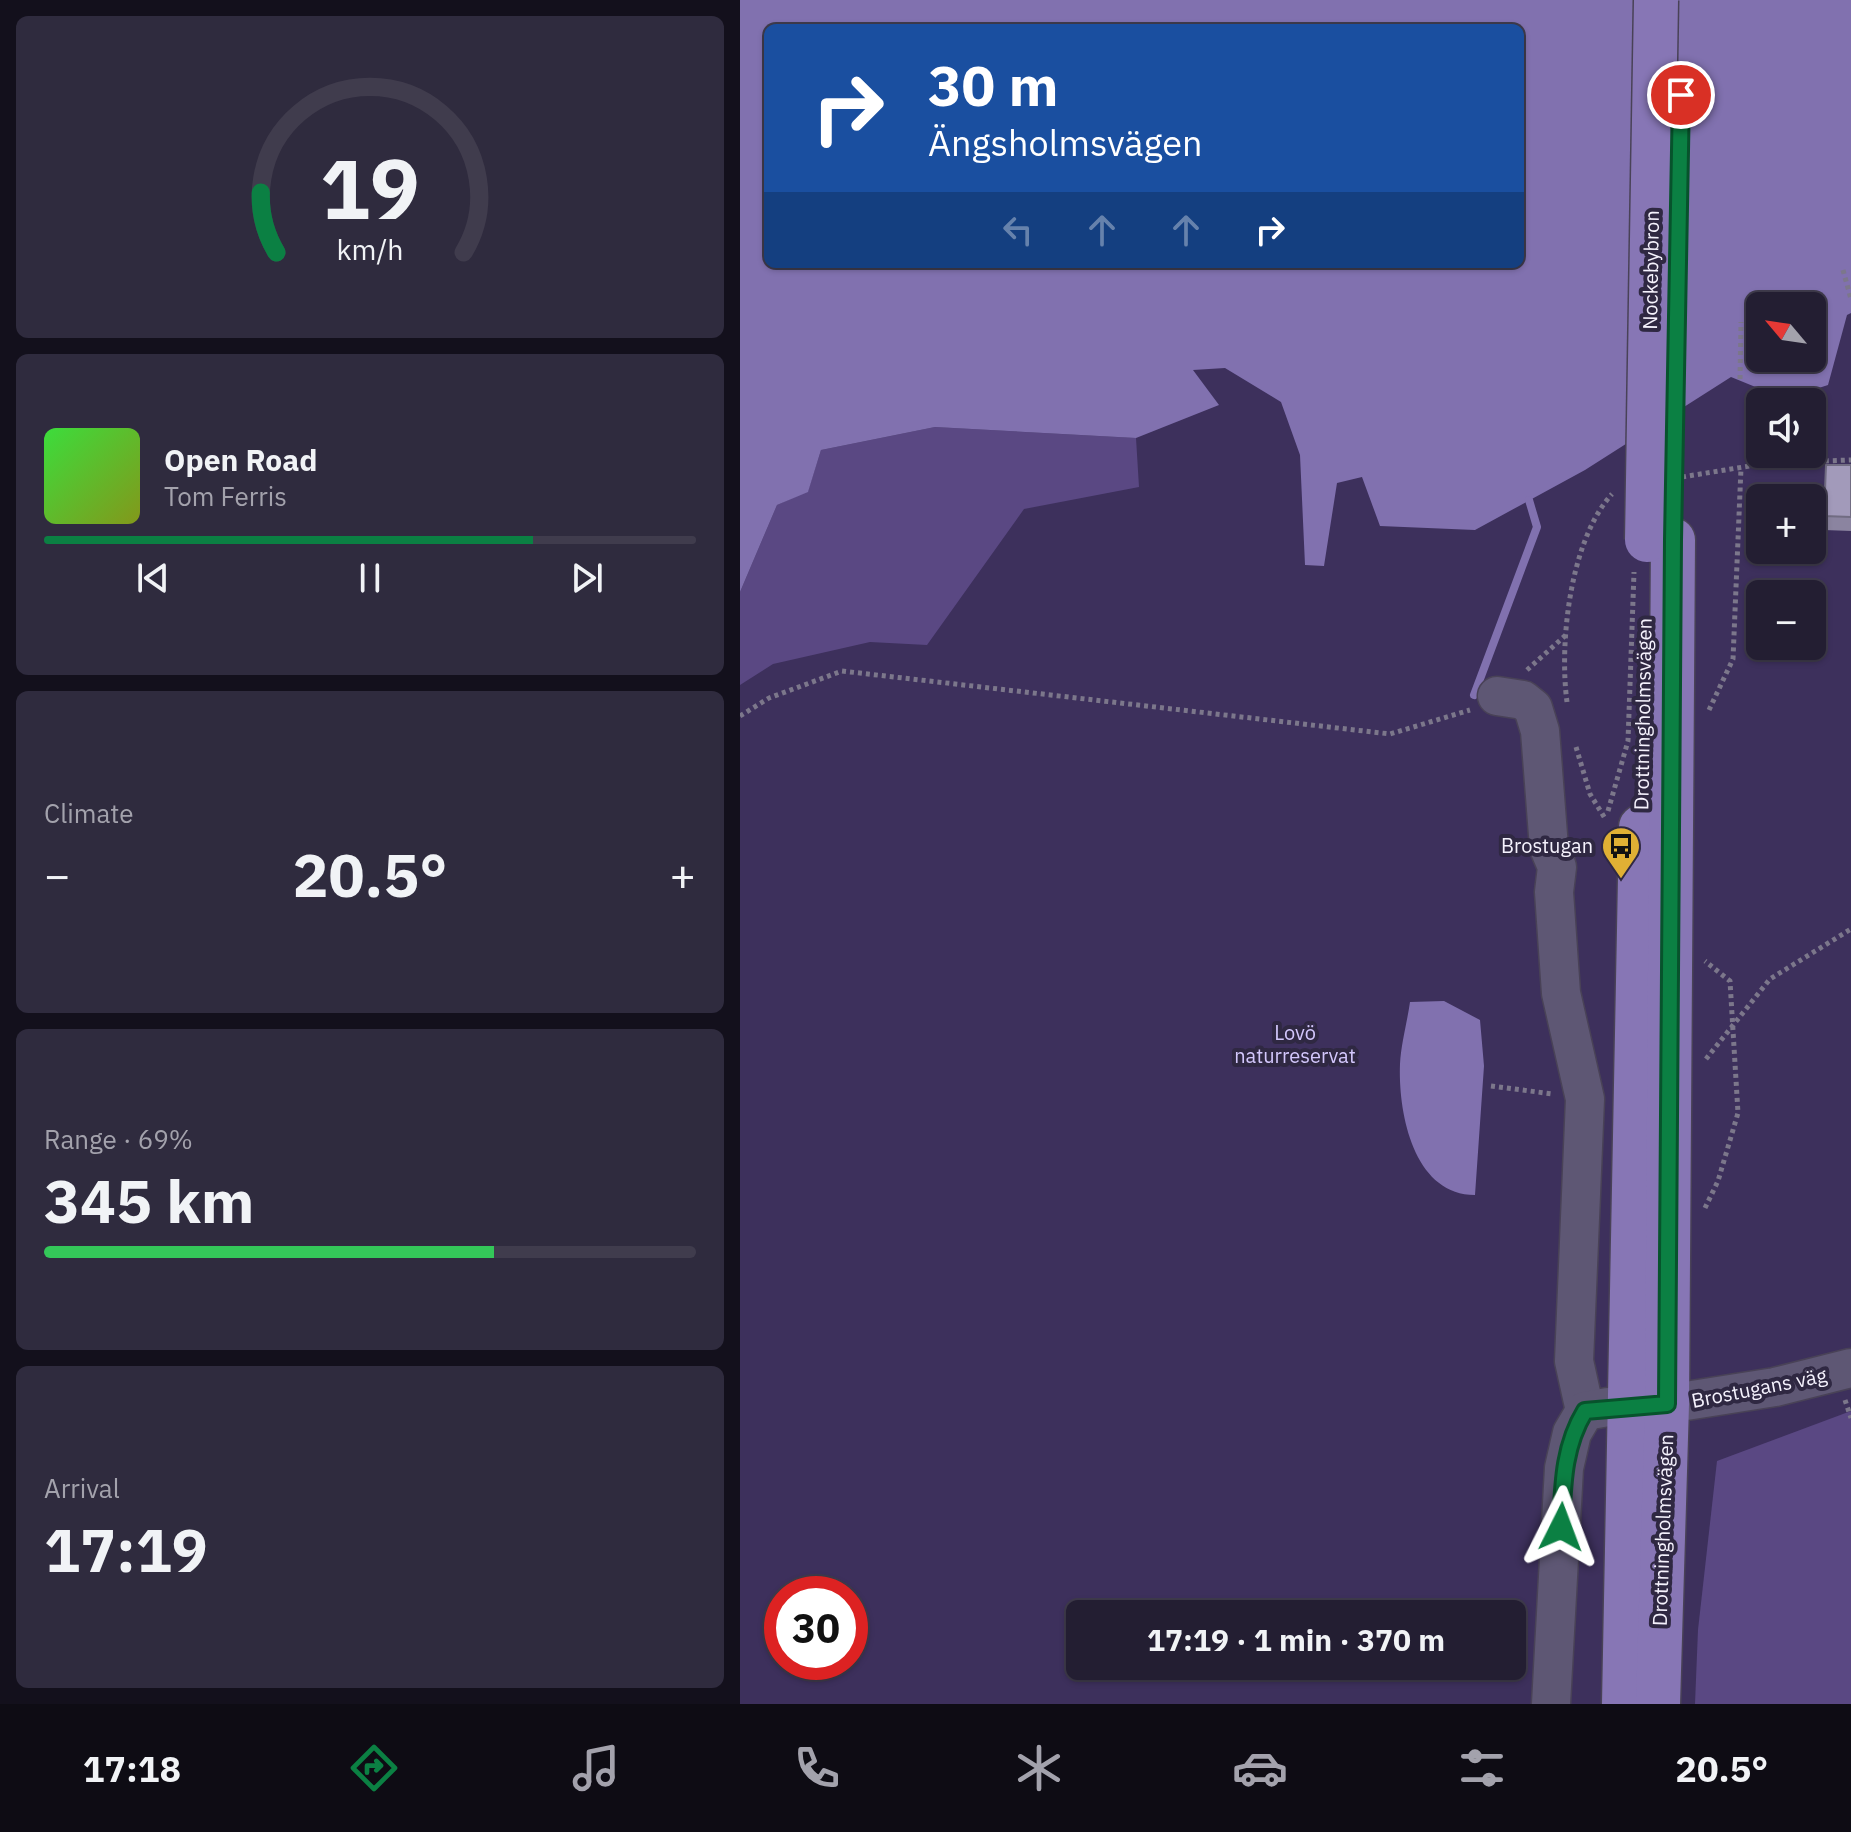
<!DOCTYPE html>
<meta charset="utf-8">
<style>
:root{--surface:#231e32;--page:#2f2b3e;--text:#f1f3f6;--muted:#a3a2ac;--line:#403c4d;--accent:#0b8043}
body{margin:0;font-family:"IBM Plex Sans",sans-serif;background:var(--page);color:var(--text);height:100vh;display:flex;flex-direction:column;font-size:30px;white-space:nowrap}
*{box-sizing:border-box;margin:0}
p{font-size:26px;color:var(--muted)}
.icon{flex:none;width:44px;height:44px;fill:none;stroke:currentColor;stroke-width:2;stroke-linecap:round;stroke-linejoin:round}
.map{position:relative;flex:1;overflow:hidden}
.panel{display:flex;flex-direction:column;gap:16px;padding:16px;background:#13101c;width:740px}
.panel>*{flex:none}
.top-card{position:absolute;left:24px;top:24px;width:760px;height:244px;border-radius:12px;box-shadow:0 2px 6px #0004,0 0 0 2px var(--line);background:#1a4fa0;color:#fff;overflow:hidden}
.needle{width:52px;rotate:299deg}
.fabs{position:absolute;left:1006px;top:292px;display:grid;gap:16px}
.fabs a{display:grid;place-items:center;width:80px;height:80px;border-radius:12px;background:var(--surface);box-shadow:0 2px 6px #0004,0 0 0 2px var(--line);font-size:40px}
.speed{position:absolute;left:24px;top:1576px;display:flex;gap:16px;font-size:40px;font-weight:700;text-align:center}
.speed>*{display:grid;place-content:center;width:104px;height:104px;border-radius:50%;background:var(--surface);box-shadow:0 2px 6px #0004,0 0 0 2px var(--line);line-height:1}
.speed .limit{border:12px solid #d22;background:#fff;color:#111}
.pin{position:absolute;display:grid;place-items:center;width:68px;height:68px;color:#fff;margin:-34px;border:4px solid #fff;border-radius:50%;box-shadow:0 2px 8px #0007}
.me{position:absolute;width:88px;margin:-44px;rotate:3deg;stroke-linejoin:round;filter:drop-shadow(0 0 6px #0008)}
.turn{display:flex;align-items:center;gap:28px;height:168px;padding:0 32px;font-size:36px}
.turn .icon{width:104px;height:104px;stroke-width:2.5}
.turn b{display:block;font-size:56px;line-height:68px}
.lanes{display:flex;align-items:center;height:76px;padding:0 32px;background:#0003;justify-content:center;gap:40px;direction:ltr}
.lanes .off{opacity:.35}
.big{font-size:60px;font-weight:700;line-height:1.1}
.panel .card{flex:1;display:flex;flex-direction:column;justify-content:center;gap:12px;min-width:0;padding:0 28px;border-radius:12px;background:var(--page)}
.panel .dial{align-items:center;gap:0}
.dial svg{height:208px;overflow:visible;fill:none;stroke:var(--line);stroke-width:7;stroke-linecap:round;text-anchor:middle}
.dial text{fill:var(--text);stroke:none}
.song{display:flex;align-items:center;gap:24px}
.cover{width:96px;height:96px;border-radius:12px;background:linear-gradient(135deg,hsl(120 70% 55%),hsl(70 70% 35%))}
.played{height:8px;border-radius:4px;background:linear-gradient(90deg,var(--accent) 75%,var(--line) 75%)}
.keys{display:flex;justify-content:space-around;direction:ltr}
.heat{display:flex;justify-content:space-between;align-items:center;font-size:44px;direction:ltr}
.charge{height:12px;border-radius:6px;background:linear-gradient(90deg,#34c759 69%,var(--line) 0)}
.trip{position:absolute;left:326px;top:1600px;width:460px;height:80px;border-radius:12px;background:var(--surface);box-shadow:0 2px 6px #0004,0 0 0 2px var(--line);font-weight:700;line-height:80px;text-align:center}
.menu{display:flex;height:128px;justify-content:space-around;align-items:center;background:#0e0c14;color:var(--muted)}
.menu .icon{width:56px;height:56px}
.menu .current{color:var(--accent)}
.menu b{font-size:36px;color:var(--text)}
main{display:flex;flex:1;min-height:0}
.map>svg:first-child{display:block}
.green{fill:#3d305c;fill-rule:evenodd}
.forest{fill:#5a4883}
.water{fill:#8171af;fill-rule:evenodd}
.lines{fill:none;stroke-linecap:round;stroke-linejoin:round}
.stream{stroke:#8171af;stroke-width:8}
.minor-casing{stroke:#494257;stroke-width:41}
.major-casing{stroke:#494257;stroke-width:47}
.path{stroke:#7c778b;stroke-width:5;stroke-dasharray:4 4;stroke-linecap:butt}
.minor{stroke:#5e5774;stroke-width:38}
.major{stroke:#8776b5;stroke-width:44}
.major-bridge-casing{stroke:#494257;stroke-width:47;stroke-linecap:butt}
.major-bridge{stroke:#8776b5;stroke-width:44}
.wall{fill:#8b84a0}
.building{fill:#a29aba;stroke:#716c82;stroke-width:2}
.route-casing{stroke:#07532c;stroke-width:20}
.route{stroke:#0b8043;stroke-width:14}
.labels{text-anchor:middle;stroke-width:8;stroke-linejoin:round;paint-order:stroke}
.street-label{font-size:20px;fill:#f5f2fd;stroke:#2f2842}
.poi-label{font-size:20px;fill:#f5f2fd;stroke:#2f2842;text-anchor:end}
.park-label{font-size:20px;fill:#d3c7fc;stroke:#2f2842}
</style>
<main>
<section class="panel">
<div class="card dial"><svg viewBox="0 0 100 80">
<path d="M14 69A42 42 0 1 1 86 69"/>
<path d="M14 69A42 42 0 0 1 8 46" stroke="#0b8043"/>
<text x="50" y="56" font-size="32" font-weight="700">19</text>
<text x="50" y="72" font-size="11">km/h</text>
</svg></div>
<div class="card">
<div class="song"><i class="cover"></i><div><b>Open Road</b><p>Tom Ferris</p></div></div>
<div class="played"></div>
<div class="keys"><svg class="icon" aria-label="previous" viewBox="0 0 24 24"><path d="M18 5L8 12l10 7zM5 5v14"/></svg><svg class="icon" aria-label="pause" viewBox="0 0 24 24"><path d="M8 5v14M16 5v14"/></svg><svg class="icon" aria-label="next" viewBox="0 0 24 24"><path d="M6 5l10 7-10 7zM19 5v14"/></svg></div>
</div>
<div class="card"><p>Climate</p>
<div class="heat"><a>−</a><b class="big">20.5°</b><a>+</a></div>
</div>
<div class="card"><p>Range · 69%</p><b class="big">345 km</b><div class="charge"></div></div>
<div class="card"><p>Arrival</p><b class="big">17:19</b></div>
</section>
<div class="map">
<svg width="1111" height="1704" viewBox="0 0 1111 1704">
<rect width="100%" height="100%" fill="#2f2842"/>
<path class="green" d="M0,0H1111V1704H0ZM28,28H780V264H28ZM1020,306H1072V358H1020ZM1020,402H1072V454H1020ZM1020,498H1072V550H1020ZM1020,594H1072V646H1020ZM42,1594H110V1662H42ZM340,1614H772V1666H340Z"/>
<g class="forest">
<path d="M195,427L396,438L399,487L284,509L187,645L130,642L33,664L0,685V592L37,505L68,491L81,450Z"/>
<path d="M1111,1411V1704H955L958,1630L977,1461Z"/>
</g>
<g class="water">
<path d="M0,0H1111V313L1107,315L1088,385L1045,399L991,377L845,470L735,530L640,526L622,477L597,483L584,566L565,565L560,455L541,402L485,368L453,370L479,405L396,438L195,427L81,450L68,492L37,505L0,592ZM28,28H780V264H28ZM1020,306H1072V358H1020Z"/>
<path d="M704,1001L740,1020L744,1066L735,1195C674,1195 658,1114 660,1064C661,1044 667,1023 670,1002Z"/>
</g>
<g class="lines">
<path class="stream" d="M734,695L797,527L789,500"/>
<g class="minor-casing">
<g id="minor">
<path d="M757,696L783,700L793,708L800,731L809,848L817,867L814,892L821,993L845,1099L834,1361L845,1411"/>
<path d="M927,1404L1035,1387L1111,1368"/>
<path d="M811,1704L824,1468L832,1433L845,1411L868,1407"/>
</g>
</g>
<g class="major-casing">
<g id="major">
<path d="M884,1704L901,827"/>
<path d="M918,1704L927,1404L933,540"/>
</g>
</g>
<g class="path">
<path d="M1103,270L1111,299"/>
<path d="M1000,379L1001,322"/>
<path d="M942,477L1028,463L1111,460"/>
<path d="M787,670L827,634"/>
<path d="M827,702C819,643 830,540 872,494"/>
<path d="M969,710L993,659L1001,468"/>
<path d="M0,716L29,698L102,671L650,734L730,710"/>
<path d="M836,747L850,794L866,820"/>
<path d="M868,811L888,741L894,572"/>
<path d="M966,1059L1030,979L1111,929"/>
<path d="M751,1086L813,1094"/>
<path d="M965,1208L978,1181L998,1113L990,981L965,961"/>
<path d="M1105,1400L1111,1418"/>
</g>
<use href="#minor" class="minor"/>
<use href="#major" class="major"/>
<g class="major-bridge-casing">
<path id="major-bridge" d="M907,540L916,0"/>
</g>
<use href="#major-bridge" class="major-bridge"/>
</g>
<path class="wall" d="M1086,465H1111V531L1084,530Z"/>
<path class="building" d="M1086,465H1111V517L1084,516Z"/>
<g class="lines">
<g class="route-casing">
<path id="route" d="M821,1527C823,1486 823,1447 845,1411L927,1404L933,540L941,95"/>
</g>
<use href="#route" class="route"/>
</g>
<defs>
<g id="bus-pin" transform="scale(2)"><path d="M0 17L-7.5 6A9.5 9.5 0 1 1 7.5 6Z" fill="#e0b034" stroke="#2f2842"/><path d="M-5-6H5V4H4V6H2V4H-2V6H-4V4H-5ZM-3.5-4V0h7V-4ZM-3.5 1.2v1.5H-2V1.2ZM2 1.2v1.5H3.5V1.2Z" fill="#111"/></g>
</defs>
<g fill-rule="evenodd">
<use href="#bus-pin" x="881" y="846"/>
</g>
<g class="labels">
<g class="street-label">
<text transform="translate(911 270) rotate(-89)" y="7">Nockebybron</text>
<text transform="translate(903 714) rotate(-89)" y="7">Drottningholmsvägen</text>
<text transform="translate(1019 1388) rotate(-11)" y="7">Brostugans väg</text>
<text transform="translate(923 1530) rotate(-88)" y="7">Drottningholmsvägen</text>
</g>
<g class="poi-label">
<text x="853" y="853">Brostugan</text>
</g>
<g class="park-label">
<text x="555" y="1040">Lovö<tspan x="555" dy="23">naturreservat</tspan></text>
</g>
</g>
</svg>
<div class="fabs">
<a><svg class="needle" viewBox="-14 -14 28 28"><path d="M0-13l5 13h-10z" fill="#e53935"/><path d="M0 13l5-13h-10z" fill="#a3a2ac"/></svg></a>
<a><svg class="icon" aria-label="sound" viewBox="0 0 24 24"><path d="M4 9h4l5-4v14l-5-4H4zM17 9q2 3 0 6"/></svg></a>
<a>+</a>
<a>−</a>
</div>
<div class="speed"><div class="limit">30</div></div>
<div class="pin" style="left:941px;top:95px;background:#d93025"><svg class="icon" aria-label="arrive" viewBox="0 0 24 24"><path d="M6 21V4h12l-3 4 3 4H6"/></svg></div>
<svg class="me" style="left:821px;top:1527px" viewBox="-20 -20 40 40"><path d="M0-17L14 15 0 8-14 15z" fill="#0b8043" stroke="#fff" stroke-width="4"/></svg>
<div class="trip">17:19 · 1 min · 370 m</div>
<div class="top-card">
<div class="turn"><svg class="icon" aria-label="right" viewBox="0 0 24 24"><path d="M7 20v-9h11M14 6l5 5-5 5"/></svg><div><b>30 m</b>Ängsholmsvägen</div></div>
<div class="lanes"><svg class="icon off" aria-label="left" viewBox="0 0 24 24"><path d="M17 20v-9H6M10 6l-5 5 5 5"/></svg><svg class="icon off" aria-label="ahead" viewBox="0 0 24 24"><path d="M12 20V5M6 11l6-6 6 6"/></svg><svg class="icon off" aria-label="ahead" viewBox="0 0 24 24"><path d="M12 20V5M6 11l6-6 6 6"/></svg><svg class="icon" aria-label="right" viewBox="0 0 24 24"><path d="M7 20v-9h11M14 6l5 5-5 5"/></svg></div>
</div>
</div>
</main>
<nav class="menu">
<b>17:18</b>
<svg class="icon current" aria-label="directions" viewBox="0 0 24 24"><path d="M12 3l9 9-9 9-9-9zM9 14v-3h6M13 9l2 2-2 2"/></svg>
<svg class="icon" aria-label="music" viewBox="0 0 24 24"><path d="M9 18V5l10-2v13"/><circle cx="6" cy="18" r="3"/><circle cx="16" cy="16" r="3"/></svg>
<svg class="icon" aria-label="phone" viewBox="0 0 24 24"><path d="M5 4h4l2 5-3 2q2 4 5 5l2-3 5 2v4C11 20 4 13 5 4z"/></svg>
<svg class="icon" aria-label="climate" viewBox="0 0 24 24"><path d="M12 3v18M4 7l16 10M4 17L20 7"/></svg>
<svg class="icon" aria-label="car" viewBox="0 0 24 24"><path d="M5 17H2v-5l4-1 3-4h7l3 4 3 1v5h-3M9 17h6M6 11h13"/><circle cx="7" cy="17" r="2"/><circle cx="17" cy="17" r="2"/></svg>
<svg class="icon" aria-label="filters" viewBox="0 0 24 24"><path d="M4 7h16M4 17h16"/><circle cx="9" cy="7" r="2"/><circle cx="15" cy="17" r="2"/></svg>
<b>20.5°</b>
</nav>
